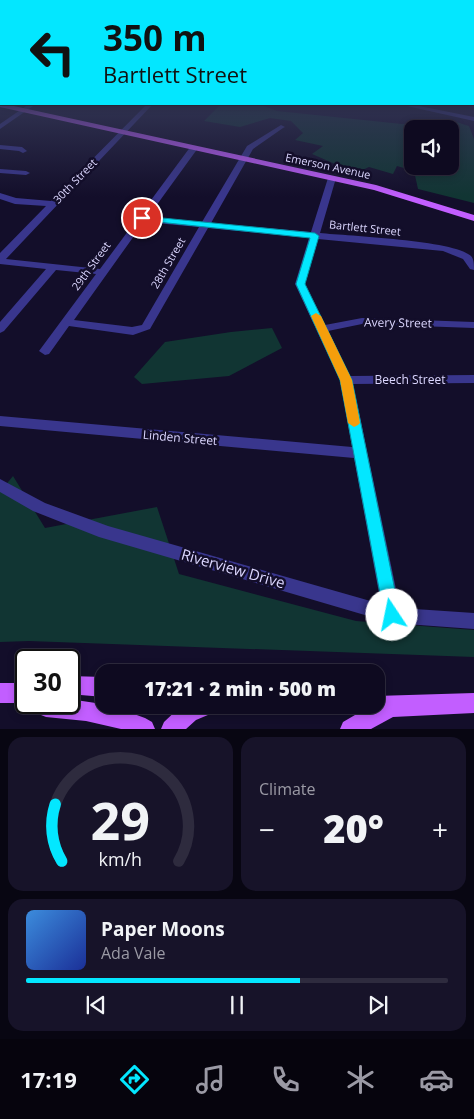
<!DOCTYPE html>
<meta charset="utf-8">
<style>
:root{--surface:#0e0a20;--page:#171329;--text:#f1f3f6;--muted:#9b9aa5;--line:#2e2b3e;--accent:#03e7ff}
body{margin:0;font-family:"Open Sans",sans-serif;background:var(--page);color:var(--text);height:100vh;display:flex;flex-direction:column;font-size:19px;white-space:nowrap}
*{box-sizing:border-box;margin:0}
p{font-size:16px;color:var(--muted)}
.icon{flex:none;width:28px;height:28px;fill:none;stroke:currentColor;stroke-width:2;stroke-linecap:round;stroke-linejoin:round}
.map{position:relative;height:729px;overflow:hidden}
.drawer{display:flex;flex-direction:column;gap:8px;padding:8px;background:#080612;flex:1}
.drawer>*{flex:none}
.hud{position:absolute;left:0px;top:0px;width:475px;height:105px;box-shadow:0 2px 8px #0003,0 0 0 1px var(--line);background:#03e7ff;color:#111;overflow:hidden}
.controls{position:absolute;left:404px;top:120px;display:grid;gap:10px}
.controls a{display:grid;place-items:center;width:55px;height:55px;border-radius:10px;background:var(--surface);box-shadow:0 2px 8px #0003,0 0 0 1px var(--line);font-size:25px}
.speed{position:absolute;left:15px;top:649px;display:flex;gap:10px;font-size:25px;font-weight:700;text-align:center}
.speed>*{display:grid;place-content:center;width:65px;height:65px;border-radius:50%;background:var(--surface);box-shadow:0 2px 8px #0003,0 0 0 1px var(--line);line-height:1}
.speed .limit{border:2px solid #111;border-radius:8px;background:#fff;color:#111}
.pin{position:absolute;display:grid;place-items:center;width:42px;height:42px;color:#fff;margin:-21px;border:2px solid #fff;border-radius:50%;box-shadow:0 1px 5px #0007}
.me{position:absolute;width:55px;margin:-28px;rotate:349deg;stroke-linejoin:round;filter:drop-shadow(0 0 4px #0008)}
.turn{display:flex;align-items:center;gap:18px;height:105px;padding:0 20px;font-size:22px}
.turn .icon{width:65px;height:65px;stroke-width:2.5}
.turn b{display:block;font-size:35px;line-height:42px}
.big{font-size:38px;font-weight:800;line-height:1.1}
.drawer .widget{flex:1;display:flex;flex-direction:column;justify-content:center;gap:8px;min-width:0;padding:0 18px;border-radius:15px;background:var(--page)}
.drawer .dial{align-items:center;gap:0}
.dial svg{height:130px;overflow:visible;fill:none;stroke:var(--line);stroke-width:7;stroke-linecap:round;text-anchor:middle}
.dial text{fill:var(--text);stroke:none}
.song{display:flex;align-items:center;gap:15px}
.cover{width:60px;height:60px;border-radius:8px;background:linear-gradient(135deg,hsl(210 70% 55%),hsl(230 70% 35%))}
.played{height:5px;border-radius:2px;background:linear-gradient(90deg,var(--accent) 65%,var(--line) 65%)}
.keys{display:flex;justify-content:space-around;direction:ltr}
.heat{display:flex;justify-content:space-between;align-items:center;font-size:28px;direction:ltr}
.drawer .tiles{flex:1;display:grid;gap:8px;grid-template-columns:1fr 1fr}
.widget:last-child{grid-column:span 2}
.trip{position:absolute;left:95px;top:664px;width:290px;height:50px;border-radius:15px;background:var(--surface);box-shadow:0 2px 8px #0003,0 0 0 1px var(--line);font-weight:800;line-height:50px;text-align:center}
.tabs{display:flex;height:80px;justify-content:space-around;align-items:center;background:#06040d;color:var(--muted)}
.tabs .icon{width:35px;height:35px}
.tabs .current{color:var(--accent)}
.tabs b{font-size:22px;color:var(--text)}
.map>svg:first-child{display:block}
.green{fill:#113533;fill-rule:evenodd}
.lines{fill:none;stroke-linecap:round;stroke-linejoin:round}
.minor{fill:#39368d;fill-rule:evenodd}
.major{fill:#c25eff;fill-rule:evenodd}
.route{fill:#03e7ff;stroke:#0296a6}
.slow{fill:#f59e0b}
.labels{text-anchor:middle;stroke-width:5;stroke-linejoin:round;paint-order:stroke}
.far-street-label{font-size:11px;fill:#dcd7ff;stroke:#130e2a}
.street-label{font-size:12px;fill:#dcd7ff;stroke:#130e2a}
.near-street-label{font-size:15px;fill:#dcd7ff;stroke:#130e2a}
</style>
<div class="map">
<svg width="474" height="729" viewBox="0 0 474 729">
<rect width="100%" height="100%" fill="#130e2a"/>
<g class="green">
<path d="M190,104H259L277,111L402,124L422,125C435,114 454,121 469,126L474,139V203L418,189L414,171L397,166L393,174L369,167L356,173L312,154L323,146L295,140L303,133L291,121L270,118L240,127L204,121L219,106ZM412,129H450V166H412Z"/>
<path d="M272,328L282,348L229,376L142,384L134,377L165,342L231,332Z"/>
<path d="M13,476L45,528L157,507L179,574L356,621L474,630V657L29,641L0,642V492Z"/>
</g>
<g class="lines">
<g class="minor">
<path d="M29,104H36L0,129V124Z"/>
<path d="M147,104H153L6,259L100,269L191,146H194L198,148L148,217L202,222L247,146L281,125L285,127L283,128L253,149L211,223L311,232L328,178L332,176L336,178L320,233C348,236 454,240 471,256C474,259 474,265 474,270L470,269L463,259L443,251L318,239L305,284L325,325L362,318L474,322V328L362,324L328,331L350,376L474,375V383L353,384L400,608L474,613V629L392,623L99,537L33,511L0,492V479L45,503L108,526L381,604L354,458L0,426V416L352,447L340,380L295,284L309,238L208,228L150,329L133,335L69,326L49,354L45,355L39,351L96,274L56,270L4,331L0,333V322L46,269L0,264V253L46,206L15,204L0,199V193L16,198L51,201ZM144,222L199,227L142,325L132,327L74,320Z"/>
<path d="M398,104H409L474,117V121Z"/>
<path d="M0,145L22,147L27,151L23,153L19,151L0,149Z"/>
<path d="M0,169L26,171L30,173L26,175L0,173Z"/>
</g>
<g class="major">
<path d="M0,103L376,185L474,215V221L374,190L0,107Z"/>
<path d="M69,676L104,677V697L69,694Z"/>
<path d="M26,681V702H69V699L109,705L145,718L152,722L155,729H121L86,721L46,717L26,709L24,700L17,703H0V683H17Z"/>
<path d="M474,693V713L393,717L371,729H340L343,722L355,715L340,712L337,705H376V696Z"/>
<path d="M182,705H218L215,712L196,720L186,729H161L164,722Z"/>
</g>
</g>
<linearGradient id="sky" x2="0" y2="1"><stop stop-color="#0a0817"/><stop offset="0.48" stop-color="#333655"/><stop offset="1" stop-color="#333655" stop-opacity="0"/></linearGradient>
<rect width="474" height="197" fill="url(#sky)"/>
<path class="route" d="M142,216L315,233L319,236L305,284L352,380L400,615L398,620L392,622L386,620L384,615L340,380L296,284L310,238L139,220L138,218Z"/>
<path class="slow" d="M316,313L321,316L352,380L360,423L358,425L354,427L348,423L340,380L311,316Z"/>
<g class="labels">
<g class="far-street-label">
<text transform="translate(328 166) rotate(12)" y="4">Emerson Avenue</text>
<text transform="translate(75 181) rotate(-46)" y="4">30th Street</text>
<text transform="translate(365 228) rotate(6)" y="4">Bartlett Street</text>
<text transform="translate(168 263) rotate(-60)" y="4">28th Street</text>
<text transform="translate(91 266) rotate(-54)" y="4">29th Street</text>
</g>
<g class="street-label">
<text transform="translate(398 323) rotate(1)" y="4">Avery Street</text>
<text x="410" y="384">Beech Street</text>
<text transform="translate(180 438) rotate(5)" y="4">Linden Street</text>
</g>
<g class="near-street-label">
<text transform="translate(233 569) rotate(16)" y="5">Riverview Drive</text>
</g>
</g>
</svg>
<div class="controls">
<a><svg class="icon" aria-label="sound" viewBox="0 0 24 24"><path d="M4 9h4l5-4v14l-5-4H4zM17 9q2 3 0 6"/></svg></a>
</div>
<div class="speed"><div class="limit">30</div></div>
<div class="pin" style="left:142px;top:218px;background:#d93025"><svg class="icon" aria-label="arrive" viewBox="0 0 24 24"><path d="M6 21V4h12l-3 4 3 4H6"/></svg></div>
<svg class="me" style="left:392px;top:615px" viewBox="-20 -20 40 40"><circle r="19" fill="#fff"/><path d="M0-13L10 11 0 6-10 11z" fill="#03e7ff"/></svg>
<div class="trip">17:21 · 2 min · 500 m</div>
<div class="hud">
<div class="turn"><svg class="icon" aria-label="left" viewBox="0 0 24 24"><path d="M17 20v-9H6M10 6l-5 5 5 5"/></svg><div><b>350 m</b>Bartlett Street</div></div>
</div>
</div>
<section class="drawer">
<div class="tiles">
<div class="widget dial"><svg viewBox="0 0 100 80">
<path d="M14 69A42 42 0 1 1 86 69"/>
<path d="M14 69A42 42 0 0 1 10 34" stroke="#03e7ff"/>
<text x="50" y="56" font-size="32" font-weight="700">29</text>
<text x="50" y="72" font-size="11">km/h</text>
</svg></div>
<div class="widget"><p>Climate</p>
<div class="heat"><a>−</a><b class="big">20°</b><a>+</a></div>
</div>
<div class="widget">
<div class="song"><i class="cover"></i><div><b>Paper Moons</b><p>Ada Vale</p></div></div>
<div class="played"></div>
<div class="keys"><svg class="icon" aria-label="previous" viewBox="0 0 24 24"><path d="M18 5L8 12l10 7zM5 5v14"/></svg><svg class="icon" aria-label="pause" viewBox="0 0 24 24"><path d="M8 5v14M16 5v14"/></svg><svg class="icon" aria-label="next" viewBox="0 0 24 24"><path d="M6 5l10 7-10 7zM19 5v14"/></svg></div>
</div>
</div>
</section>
<nav class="tabs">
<b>17:19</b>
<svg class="icon current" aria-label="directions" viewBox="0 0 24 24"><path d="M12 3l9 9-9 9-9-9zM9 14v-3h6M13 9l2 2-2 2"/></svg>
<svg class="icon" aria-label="music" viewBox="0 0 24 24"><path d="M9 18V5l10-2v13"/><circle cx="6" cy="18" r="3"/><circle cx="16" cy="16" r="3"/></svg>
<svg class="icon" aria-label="phone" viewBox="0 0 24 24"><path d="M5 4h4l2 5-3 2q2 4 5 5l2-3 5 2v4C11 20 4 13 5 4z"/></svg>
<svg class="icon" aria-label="climate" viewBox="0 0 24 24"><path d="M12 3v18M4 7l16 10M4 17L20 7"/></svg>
<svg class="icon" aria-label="car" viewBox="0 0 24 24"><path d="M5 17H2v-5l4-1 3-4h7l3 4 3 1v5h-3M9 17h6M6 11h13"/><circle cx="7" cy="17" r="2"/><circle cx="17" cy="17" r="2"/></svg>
</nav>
